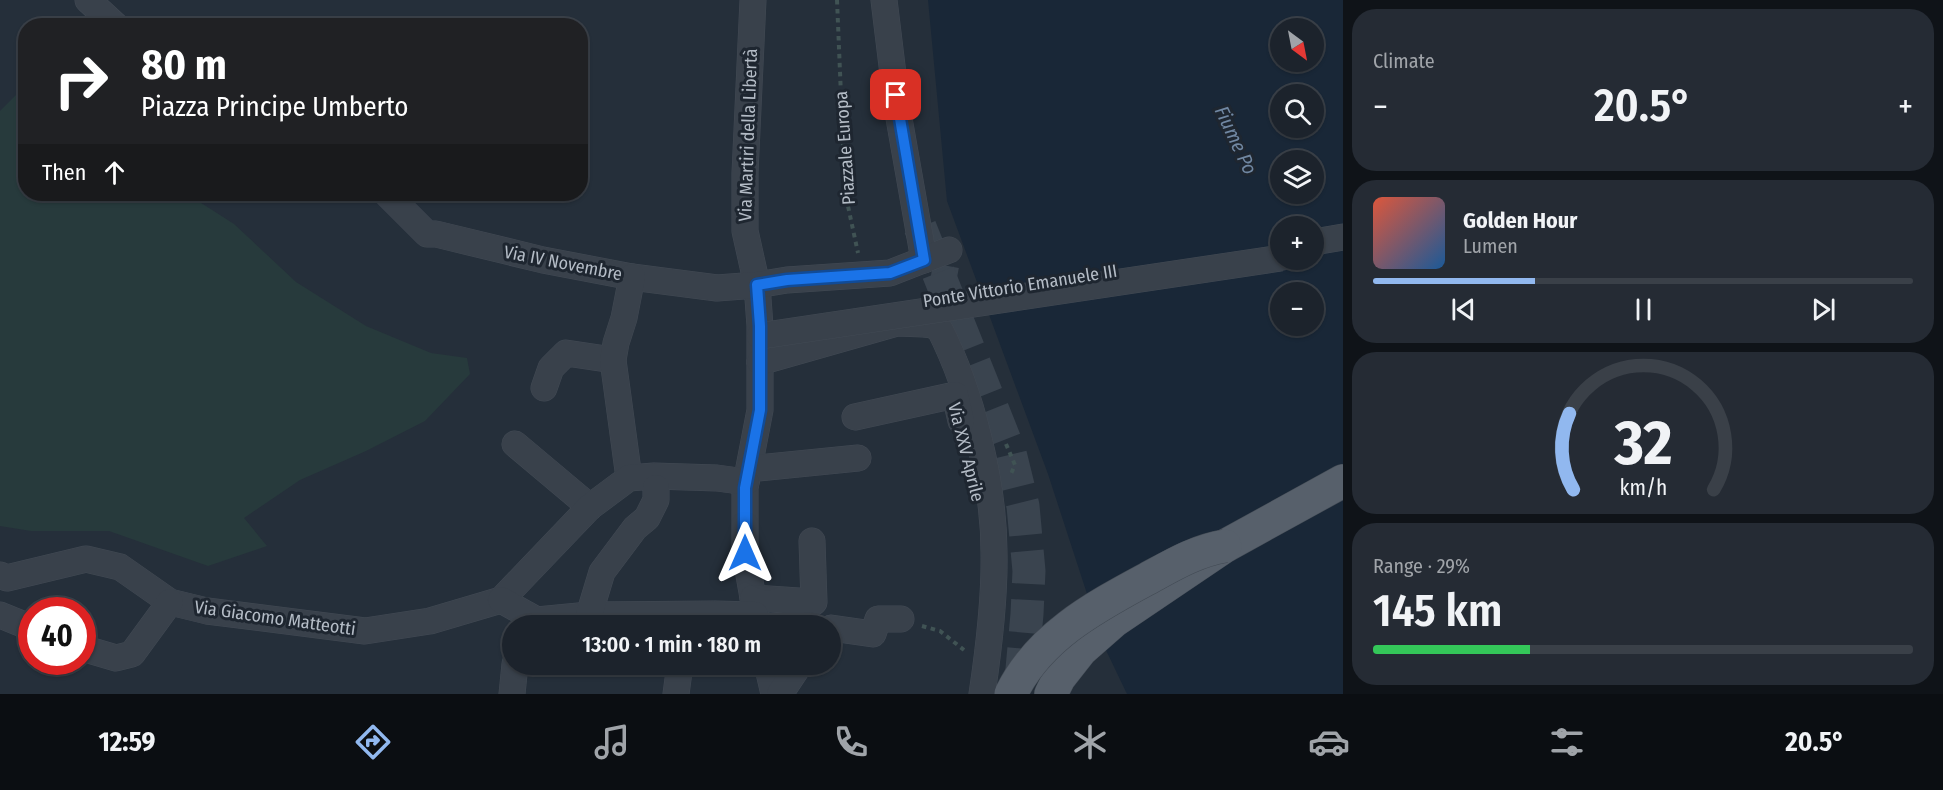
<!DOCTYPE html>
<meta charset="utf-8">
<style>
:root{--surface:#1c232c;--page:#252b34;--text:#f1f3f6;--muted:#a0a4a9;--line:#3a4048;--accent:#91b8ef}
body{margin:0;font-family:"Fira Sans Condensed",sans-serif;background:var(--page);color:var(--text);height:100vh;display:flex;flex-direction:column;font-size:22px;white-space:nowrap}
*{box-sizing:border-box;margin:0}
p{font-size:20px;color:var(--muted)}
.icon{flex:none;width:33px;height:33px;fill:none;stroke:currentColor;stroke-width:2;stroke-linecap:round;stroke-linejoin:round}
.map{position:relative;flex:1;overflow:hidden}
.drawer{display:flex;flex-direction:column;gap:9px;padding:9px;background:#0f1318;width:600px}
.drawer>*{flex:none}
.top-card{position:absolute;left:18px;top:18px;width:570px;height:183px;border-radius:24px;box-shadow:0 2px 4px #0004,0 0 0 2px var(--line);background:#202124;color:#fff;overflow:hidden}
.needle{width:39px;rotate:148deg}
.controls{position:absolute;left:1270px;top:18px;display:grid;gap:12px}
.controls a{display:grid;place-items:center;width:54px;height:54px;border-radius:50%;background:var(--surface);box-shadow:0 2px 4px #0004,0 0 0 2px var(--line);font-size:30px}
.speed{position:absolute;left:18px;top:597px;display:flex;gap:12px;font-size:30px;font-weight:700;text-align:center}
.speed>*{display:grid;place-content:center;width:78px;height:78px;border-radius:50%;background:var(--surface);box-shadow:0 2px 4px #0004,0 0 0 2px var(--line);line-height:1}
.speed .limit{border:9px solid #d22;background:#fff;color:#111}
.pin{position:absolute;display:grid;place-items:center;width:51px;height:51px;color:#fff;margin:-26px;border-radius:12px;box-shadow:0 3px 9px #0006}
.me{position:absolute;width:66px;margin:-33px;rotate:0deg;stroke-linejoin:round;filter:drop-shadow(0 0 4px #0008)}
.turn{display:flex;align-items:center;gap:21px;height:126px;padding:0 24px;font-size:27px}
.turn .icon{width:78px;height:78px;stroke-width:2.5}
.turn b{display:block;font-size:42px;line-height:51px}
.then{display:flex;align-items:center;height:57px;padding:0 24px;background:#0003;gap:12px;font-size:22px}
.big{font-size:45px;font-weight:600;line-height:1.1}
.drawer .tile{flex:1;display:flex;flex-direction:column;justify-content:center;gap:9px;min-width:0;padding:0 21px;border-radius:24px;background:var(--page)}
.drawer .dial{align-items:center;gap:0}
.dial svg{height:156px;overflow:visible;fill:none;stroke:var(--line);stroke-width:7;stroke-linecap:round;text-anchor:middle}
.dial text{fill:var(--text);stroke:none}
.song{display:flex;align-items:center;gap:18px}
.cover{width:72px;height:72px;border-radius:9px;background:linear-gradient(135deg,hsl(10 70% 55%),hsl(210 70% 35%))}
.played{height:6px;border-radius:3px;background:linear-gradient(90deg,var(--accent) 30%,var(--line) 30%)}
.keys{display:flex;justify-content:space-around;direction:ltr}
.heat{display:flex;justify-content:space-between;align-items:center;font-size:33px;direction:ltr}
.charge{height:9px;border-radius:4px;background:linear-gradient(90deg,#34c759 29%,var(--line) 0)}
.trip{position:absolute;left:502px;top:615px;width:339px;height:60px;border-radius:30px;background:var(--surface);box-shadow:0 2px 4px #0004,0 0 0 2px var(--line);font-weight:600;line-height:60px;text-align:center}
.tabs{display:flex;height:96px;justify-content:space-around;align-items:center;background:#0b0e12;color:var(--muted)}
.tabs .icon{width:42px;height:42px}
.tabs .current{color:var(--accent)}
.tabs b{font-size:27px;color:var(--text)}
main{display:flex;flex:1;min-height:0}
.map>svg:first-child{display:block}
.green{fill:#273a3c}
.water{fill:#192737;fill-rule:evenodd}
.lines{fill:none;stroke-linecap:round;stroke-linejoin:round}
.minor-tunnel{stroke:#3a444f;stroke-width:26;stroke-dasharray:26 13;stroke-linecap:butt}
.major-tunnel{stroke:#3a444f;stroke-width:33;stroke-dasharray:33 16;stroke-linecap:butt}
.minor-casing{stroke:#424a54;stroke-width:27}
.major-casing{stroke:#424a54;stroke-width:34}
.path{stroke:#405354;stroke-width:4;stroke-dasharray:4.5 4.5;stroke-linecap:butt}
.minor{stroke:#39414b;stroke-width:26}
.major{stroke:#57606b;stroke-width:33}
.minor-bridge-casing{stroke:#424a54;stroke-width:27;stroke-linecap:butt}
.major-bridge-casing{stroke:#424a54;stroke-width:34;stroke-linecap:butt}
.minor-bridge{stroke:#39414b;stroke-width:26}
.major-bridge{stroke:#57606b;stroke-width:33}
.route-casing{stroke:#114b97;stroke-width:15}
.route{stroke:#1a73e8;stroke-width:10}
.labels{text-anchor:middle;stroke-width:6;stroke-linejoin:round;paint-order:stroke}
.street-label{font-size:18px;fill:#b4bcc6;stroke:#1e2630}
.water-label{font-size:20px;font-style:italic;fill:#7087a2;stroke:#1e2630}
</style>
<main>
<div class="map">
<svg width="1343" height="694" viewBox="0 0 1343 694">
<rect width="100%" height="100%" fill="#252f3a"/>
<path class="green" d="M21,90L26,93V194H187L234,224L296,282L366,326L431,353L467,358L470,374L425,421L366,451L300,480L244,518L267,546L208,566L109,531H31L0,526V111Z"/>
<path class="water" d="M928,0H1343V694H1127L1104,646L1048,474L947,201ZM1281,28H1314V62H1281ZM1281,94H1314V128H1281ZM1281,160H1314V194H1281ZM1281,226H1314V260H1281ZM1281,292H1314V326H1281Z"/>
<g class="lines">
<path class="minor-tunnel" d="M940,330L939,303L949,250"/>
<path class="major-tunnel" d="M920,227L1010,453L1023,506L1029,571L1027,614L1020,691"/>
<g class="minor-casing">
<g id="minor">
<path d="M88,0L116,26"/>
<path d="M753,0L745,173V231L757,285L760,326V410L745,488V553L758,626"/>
<path d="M884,0L897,107L924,260"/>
<path d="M387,194L427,234H436L543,260L632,277L717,288L757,285L787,280L890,273L949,250"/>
<path d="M1314,242L1343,237"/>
<path d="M760,362L897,323L924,324L933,325L940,330C971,391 994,483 994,552C995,599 989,647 982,694"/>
<path d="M544,388L551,368L566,353L613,360"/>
<path d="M855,417L955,395L961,421"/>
<path d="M515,444L590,507"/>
<path d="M749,469L858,458"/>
<path d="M629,478L613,360L616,343L624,318L632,277"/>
<path d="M0,575L7,578L86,559L120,567L170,602L207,611L365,631L430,621L501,600L590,507L629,478L654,476L717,478L746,482"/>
<path d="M753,598L814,602L812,541"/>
<path d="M501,600L537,620L589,615L715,614L755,615"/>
<path d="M0,615L32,628"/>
<path d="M589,615L602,572L635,528L647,518L656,500V488"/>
<path d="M809,625L812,626"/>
<path d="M831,628L873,634L878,619H901"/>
<path d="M82,648L116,658L132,654L170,602"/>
<path d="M767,664L774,694"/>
<path d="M512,694L515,664"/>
<path d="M676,694L680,664"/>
<path d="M780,694L800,664"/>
</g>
</g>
<g class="major-casing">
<path id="major" d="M1051,694L1059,678L1081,650L1114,621L1225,546L1343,481"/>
</g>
<g class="path">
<path d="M837,0L845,192L858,253"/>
<path d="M1006,444L1015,465L1010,476"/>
<path d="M922,626L940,631L964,650"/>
</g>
<use href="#minor" class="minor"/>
<use href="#major" class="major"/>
<g class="minor-bridge-casing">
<path id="minor-bridge" d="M760,336L1281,258"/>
</g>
<g class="major-bridge-casing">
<path id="major-bridge" d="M1011,694C1038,638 1093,608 1145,580C1171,566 1195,551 1225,546"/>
</g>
<use href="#minor-bridge" class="minor-bridge"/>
<use href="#major-bridge" class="major-bridge"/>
</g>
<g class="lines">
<g class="route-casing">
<path id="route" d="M745,553V488L760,410V326L757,285L787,280L890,273L924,260L896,95"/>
</g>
<use href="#route" class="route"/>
</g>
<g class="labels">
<g class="street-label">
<text transform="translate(748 135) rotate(-88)" y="6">Via Martiri della Libertà</text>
<text transform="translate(845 148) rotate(-94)" y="6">Piazzale Europa</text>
<text transform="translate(563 263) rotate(11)" y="6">Via IV Novembre</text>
<text transform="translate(1020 286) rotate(-9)" y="6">Ponte Vittorio Emanuele III</text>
<text transform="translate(966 452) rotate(76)" y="6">Via XXV Aprile</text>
<text transform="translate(275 618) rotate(8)" y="6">Via Giacomo Matteotti</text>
</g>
<g class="water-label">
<text transform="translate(1236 140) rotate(65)" y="7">Fiume Po</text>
</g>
</g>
</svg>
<div class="controls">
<a><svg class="needle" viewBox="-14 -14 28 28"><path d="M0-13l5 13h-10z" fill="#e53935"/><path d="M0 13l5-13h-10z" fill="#a0a4a9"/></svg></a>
<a><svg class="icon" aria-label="search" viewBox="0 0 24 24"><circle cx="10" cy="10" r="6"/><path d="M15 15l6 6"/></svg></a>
<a><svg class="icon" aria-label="layers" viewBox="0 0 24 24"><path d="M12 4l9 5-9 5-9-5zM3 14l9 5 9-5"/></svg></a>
<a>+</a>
<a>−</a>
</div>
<div class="speed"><div class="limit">40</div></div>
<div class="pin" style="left:896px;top:95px;background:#d93025"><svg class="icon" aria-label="arrive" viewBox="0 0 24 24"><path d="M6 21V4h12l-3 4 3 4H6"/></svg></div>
<svg class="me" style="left:745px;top:553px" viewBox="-20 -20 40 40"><path d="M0-17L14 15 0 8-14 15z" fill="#1a73e8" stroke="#fff" stroke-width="4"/></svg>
<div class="trip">13:00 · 1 min · 180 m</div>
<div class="top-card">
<div class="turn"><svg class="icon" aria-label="right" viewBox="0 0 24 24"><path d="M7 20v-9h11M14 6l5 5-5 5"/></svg><div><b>80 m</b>Piazza Principe Umberto</div></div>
<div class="then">Then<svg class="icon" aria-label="ahead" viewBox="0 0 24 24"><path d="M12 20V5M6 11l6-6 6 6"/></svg></div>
</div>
</div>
<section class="drawer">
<div class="tile"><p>Climate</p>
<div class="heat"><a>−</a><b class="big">20.5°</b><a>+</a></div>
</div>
<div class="tile">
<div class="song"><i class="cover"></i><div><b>Golden Hour</b><p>Lumen</p></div></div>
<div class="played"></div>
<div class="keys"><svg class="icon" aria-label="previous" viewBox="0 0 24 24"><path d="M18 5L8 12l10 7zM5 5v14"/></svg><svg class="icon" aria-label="pause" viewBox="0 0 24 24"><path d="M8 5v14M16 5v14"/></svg><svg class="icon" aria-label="next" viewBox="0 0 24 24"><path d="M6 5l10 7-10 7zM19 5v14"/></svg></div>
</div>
<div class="tile dial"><svg viewBox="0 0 100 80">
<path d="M14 69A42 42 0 1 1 86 69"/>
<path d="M14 69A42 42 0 0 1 12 30" stroke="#91b8ef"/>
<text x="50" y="56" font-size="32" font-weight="700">32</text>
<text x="50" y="72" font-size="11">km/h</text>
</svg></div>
<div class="tile"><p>Range · 29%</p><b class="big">145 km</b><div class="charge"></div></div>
</section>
</main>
<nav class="tabs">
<b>12:59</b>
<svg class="icon current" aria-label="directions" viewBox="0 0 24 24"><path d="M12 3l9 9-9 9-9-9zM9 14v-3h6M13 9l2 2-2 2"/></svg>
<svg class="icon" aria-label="music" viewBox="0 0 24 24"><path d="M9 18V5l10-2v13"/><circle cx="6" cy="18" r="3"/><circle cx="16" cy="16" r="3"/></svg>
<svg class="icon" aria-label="phone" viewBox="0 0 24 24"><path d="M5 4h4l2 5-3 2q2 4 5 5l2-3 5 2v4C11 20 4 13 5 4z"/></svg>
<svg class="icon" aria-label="climate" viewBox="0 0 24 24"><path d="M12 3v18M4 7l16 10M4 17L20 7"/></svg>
<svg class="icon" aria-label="car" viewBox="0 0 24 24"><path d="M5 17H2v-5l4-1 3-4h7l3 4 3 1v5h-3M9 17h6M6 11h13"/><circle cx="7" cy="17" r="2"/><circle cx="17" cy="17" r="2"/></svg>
<svg class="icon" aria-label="filters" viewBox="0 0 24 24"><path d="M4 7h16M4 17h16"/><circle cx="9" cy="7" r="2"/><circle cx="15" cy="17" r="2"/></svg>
<b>20.5°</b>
</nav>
